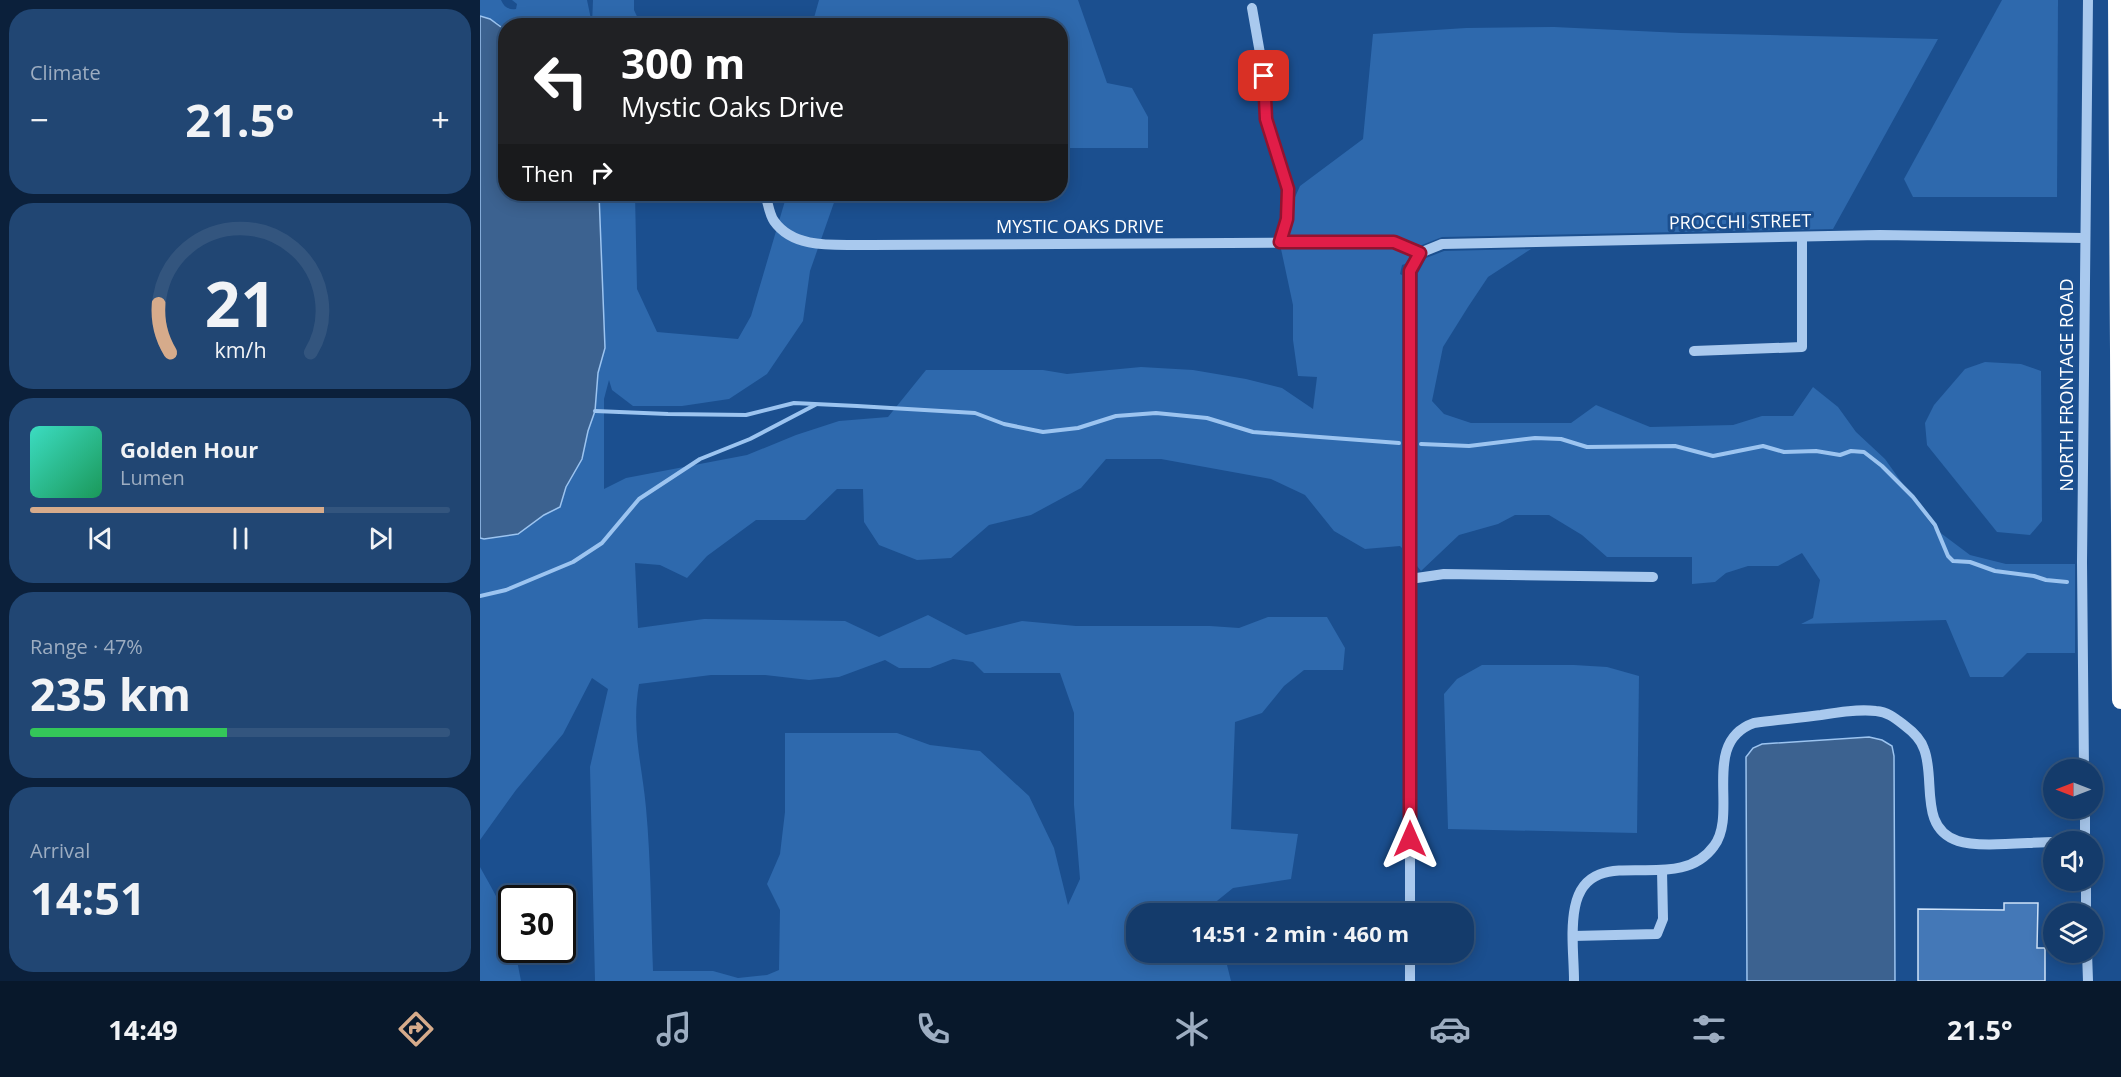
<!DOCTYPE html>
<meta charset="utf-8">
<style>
:root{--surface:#143b6b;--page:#214673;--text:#f1f3f6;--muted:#9dadc1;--line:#33557e;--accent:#d6ab8b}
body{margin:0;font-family:"Open Sans",sans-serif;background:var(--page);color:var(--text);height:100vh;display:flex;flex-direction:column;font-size:22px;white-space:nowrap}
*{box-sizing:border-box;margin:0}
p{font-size:20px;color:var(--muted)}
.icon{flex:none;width:33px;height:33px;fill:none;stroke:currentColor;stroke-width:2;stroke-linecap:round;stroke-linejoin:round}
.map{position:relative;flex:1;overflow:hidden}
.details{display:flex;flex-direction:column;gap:9px;padding:9px;background:#0b203b;width:480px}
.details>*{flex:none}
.banner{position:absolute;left:18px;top:18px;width:570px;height:183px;border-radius:24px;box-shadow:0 3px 15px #0003,0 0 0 2px var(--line);background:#202124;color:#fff;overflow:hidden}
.needle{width:39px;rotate:270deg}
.tools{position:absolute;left:1563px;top:759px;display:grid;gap:12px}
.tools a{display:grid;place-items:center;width:60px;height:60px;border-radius:50%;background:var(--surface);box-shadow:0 3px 15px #0003,0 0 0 2px var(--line);font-size:30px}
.speed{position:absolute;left:18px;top:885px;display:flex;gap:12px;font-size:30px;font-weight:700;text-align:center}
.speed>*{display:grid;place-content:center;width:78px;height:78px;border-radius:50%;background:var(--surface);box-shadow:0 3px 15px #0003,0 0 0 2px var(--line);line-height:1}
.speed .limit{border:3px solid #111;border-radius:9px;background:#fff;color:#111}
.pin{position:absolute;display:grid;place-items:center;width:51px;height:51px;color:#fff;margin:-26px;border-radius:12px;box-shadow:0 3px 9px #0006}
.me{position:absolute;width:66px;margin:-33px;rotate:0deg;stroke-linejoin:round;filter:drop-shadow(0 0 4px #0008)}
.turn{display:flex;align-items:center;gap:21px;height:126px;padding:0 24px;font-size:27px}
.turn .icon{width:78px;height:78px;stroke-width:2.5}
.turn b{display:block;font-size:42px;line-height:51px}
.then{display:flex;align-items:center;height:57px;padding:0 24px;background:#0003;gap:12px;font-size:22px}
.big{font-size:45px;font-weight:700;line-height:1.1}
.details .widget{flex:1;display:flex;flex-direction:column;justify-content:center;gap:9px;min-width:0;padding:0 21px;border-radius:24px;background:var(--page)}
.details .dial{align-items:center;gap:0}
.dial svg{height:156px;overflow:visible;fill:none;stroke:var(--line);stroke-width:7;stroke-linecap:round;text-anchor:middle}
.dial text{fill:var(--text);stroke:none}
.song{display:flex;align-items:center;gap:18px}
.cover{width:72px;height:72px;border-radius:9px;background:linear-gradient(135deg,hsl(170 70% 55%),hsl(150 70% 35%))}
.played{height:6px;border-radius:3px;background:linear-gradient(90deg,var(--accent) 70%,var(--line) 70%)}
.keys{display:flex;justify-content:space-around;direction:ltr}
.heat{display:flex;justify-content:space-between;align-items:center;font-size:33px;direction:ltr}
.charge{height:9px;border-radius:4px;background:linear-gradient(90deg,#34c759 47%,var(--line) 0)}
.trip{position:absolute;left:646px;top:903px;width:348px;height:60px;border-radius:24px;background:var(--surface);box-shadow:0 3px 15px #0003,0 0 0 2px var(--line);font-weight:700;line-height:60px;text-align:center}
.tab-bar{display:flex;height:96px;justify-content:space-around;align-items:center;background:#08182b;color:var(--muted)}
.tab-bar .icon{width:42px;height:42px}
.tab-bar .active{color:var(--accent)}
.tab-bar b{font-size:27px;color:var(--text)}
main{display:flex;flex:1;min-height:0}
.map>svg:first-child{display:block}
.green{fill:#2e69ad;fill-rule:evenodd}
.water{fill:#3c6290;stroke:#9cc4f0;stroke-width:1.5}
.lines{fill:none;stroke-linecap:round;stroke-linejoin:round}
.stream{stroke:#9cc4f0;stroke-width:4}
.building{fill:#4478b7;stroke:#cfe3fa;stroke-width:1.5}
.minor{stroke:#a9c9ee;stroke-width:10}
.highway{stroke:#fff;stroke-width:18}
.route-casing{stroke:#92132f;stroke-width:15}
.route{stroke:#e11d48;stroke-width:10}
.labels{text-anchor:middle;stroke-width:6;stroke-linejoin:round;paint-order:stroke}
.street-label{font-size:18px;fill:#fff;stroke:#1b4f8f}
</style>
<main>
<section class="details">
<div class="widget"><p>Climate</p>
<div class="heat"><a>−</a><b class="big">21.5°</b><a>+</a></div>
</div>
<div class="widget dial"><svg viewBox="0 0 100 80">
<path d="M14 69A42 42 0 1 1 86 69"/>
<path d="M14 69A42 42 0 0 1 8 44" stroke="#d6ab8b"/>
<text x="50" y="56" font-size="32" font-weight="700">21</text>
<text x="50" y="72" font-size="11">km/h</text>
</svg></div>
<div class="widget">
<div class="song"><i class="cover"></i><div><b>Golden Hour</b><p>Lumen</p></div></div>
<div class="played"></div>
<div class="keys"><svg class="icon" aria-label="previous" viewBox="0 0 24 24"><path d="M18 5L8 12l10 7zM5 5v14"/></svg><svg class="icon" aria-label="pause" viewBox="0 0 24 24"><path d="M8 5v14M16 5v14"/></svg><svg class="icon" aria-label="next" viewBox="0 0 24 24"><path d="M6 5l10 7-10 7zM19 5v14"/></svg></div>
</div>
<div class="widget"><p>Range · 47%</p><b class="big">235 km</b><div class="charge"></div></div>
<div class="widget"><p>Arrival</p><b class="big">14:51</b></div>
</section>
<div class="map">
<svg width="1641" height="981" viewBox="0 0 1641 981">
<rect width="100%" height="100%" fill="#1b4f8f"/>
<g class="green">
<path d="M0,0H21C24,7 28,10 36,9L37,4L32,0H107L112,24L113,0H154V10L161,25L26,26L25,30L18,23L0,16Z"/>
<path d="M339,0H598L627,83L652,88L668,117V148H581L580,26L332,25Z"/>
<path d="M1522,0H1578L1577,197H1433L1424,179Z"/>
<path d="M1074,27L1201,33L1458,39L1353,229L962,237L937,247L925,264L922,265L920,274L922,275V548L920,546L885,549L854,531L825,495L791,479L681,459H626L601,488L551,515L509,525L471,558L437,560L399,545L384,522L383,489H357L325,520H276L227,556L207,578L180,565L155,563L158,628L224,619L365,621L399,637L448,615L486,635L542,621L596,626H730L759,628L788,617H847L865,648L863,670H824L804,686L782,713L755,722L751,829L818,834L811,879L753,888L722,913L657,914V952L744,953L751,981H115L110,767L128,689L112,678L83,734L36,790L0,840V538L38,534L64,515L80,507L86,487L102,459L108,431L115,411L118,373L125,348L119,194H155L157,289L177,332L258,339L271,316L307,194H357L330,271L323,321L287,374L249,399L202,406H153L132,390L129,380L124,399V489L146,478L267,455L316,435L359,421L408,417L446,370H563L587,374L661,367L713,370L766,379L802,388L833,409L837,377L818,376L813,340V305L798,235L820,186L883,139L893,34L986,28ZM473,659L493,662L504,673H580L594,713V805L600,879L588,905L574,848L549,796L500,751L450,745L417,733H305V812L300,854L287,884L300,910L299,970L287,975L258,978L233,971H173C171,917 171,862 166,808C162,763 151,731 159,684L231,675H285L329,680L359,677L405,660L419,668H450Z"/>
<path d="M1051,249L1008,277L988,307L963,347L952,401L964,414L991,423H1091L1116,405L1170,427L1253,425L1282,416H1313L1333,387L1358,407L1376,432L1405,459L1454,528L1490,555L1526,564H1595V653H1547L1523,677H1490L1466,620L1321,624L1333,618L1340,580L1322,553L1298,566H1268L1246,573L1235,582L1212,584V557H1127L1102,535L1069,515H1035L1018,524L979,535L941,571L937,566L938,273L946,258L964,251Z"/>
<path d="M1505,362L1541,364L1561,371L1562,521L1550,535L1517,532L1447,445L1445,423L1454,405L1485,369Z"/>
<path d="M1002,665H1094L1127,667L1159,676L1157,833L968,829L964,694L977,679Z"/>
<path d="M0,867C14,893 32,919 32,950H35L41,981H0Z"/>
</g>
<g class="water">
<path d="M0,16L10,19L25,30L26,194H119L125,348L118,373L115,411L108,431L102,459L86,487L80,507L64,515L38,534L4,539L0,538Z"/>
<path d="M1389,737L1402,740L1412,746L1414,756L1415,981H1267L1266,757L1273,748L1282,744Z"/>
</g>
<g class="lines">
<g class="stream">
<path d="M115,411L188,414L266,415L314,403L377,406L495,413L524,424L563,432L598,428L636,416L676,413L727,418L773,432L919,443"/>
<path d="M941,444L989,446L1055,438L1081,439L1107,447L1195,446L1233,456L1283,446L1304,452L1336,451L1360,455L1371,451L1384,452L1402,466L1433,497L1455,525L1468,556L1473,561L1490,562L1515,571L1554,576L1566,580L1587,582"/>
<path d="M0,596L26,590L93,562L122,543L159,499L220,459L270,439L335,405"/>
</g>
</g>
<path class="building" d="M1524,903H1558L1557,948H1565V981H1438V909L1524,910Z"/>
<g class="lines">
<g class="minor">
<path d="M772,8L784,76L786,119L808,189L807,219L800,242"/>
<path d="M285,194C288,202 289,214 294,221C315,251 359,244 392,245L914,242L940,253"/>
<path d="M1214,351L1322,347V237"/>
<path d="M930,579L964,574L1173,577"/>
<path d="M1604,770L1602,562L1608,0"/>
<path d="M1605,808V842"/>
<path d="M1580,842L1605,841"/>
<path d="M1606,880V914"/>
<path d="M930,914V271L940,253L962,244L1400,235L1604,238"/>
<path d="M1093,936L1177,934L1183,919L1182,870"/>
<path d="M930,952V981"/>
<path d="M1607,952L1608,981"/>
<path d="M1094,981C1094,957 1090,931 1095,907C1109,837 1196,899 1234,846C1259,813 1220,742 1274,723C1296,720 1319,718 1341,715C1359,712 1378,709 1396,711C1408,712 1415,718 1424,725C1432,731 1441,739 1444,749C1456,779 1438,828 1478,841C1498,848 1550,842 1574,842"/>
</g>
<path class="highway" d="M1637,0L1641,700"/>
</g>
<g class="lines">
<g class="route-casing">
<path id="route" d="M784,76L786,119L808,189L807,219L800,242H914L940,253L930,271V839"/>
</g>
<use href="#route" class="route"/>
</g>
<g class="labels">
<g class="street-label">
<text transform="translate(1260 222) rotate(-1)" y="6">PROCCHI STREET</text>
<text x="600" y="233">MYSTIC OAKS DRIVE</text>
<text transform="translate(1587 385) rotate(-90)" y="6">NORTH FRONTAGE ROAD</text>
</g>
</g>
</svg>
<div class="tools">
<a><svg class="needle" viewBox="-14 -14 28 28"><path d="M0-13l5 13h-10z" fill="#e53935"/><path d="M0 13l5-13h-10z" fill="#9dadc1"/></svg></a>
<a><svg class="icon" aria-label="sound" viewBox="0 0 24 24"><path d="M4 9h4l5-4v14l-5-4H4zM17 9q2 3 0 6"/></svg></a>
<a><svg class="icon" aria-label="layers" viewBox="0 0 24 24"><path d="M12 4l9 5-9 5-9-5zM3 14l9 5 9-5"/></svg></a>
</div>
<div class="speed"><div class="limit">30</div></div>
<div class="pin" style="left:784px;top:76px;background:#d93025"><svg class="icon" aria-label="arrive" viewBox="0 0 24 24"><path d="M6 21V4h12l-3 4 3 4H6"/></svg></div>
<svg class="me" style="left:930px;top:839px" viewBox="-20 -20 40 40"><path d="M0-17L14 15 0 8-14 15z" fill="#e11d48" stroke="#fff" stroke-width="4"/></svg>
<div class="trip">14:51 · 2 min · 460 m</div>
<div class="banner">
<div class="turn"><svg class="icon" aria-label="left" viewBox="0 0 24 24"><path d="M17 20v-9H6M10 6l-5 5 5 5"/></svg><div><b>300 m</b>Mystic Oaks Drive</div></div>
<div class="then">Then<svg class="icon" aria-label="right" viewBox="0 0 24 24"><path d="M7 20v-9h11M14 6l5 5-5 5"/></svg></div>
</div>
</div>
</main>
<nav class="tab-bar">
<b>14:49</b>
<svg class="icon active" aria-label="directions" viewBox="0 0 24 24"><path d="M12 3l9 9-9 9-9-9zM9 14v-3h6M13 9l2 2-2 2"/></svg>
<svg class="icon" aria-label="music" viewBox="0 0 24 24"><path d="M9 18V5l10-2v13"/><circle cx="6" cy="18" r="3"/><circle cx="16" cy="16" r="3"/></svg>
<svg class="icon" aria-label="phone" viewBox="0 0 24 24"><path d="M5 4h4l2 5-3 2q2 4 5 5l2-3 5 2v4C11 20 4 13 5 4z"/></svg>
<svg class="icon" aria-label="climate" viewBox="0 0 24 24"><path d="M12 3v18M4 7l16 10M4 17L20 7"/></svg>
<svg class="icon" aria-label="car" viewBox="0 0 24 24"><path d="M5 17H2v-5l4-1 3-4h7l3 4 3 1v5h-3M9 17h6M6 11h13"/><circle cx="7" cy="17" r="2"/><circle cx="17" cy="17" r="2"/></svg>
<svg class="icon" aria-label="filters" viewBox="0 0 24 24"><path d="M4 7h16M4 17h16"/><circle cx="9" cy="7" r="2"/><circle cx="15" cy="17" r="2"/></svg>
<b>21.5°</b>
</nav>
